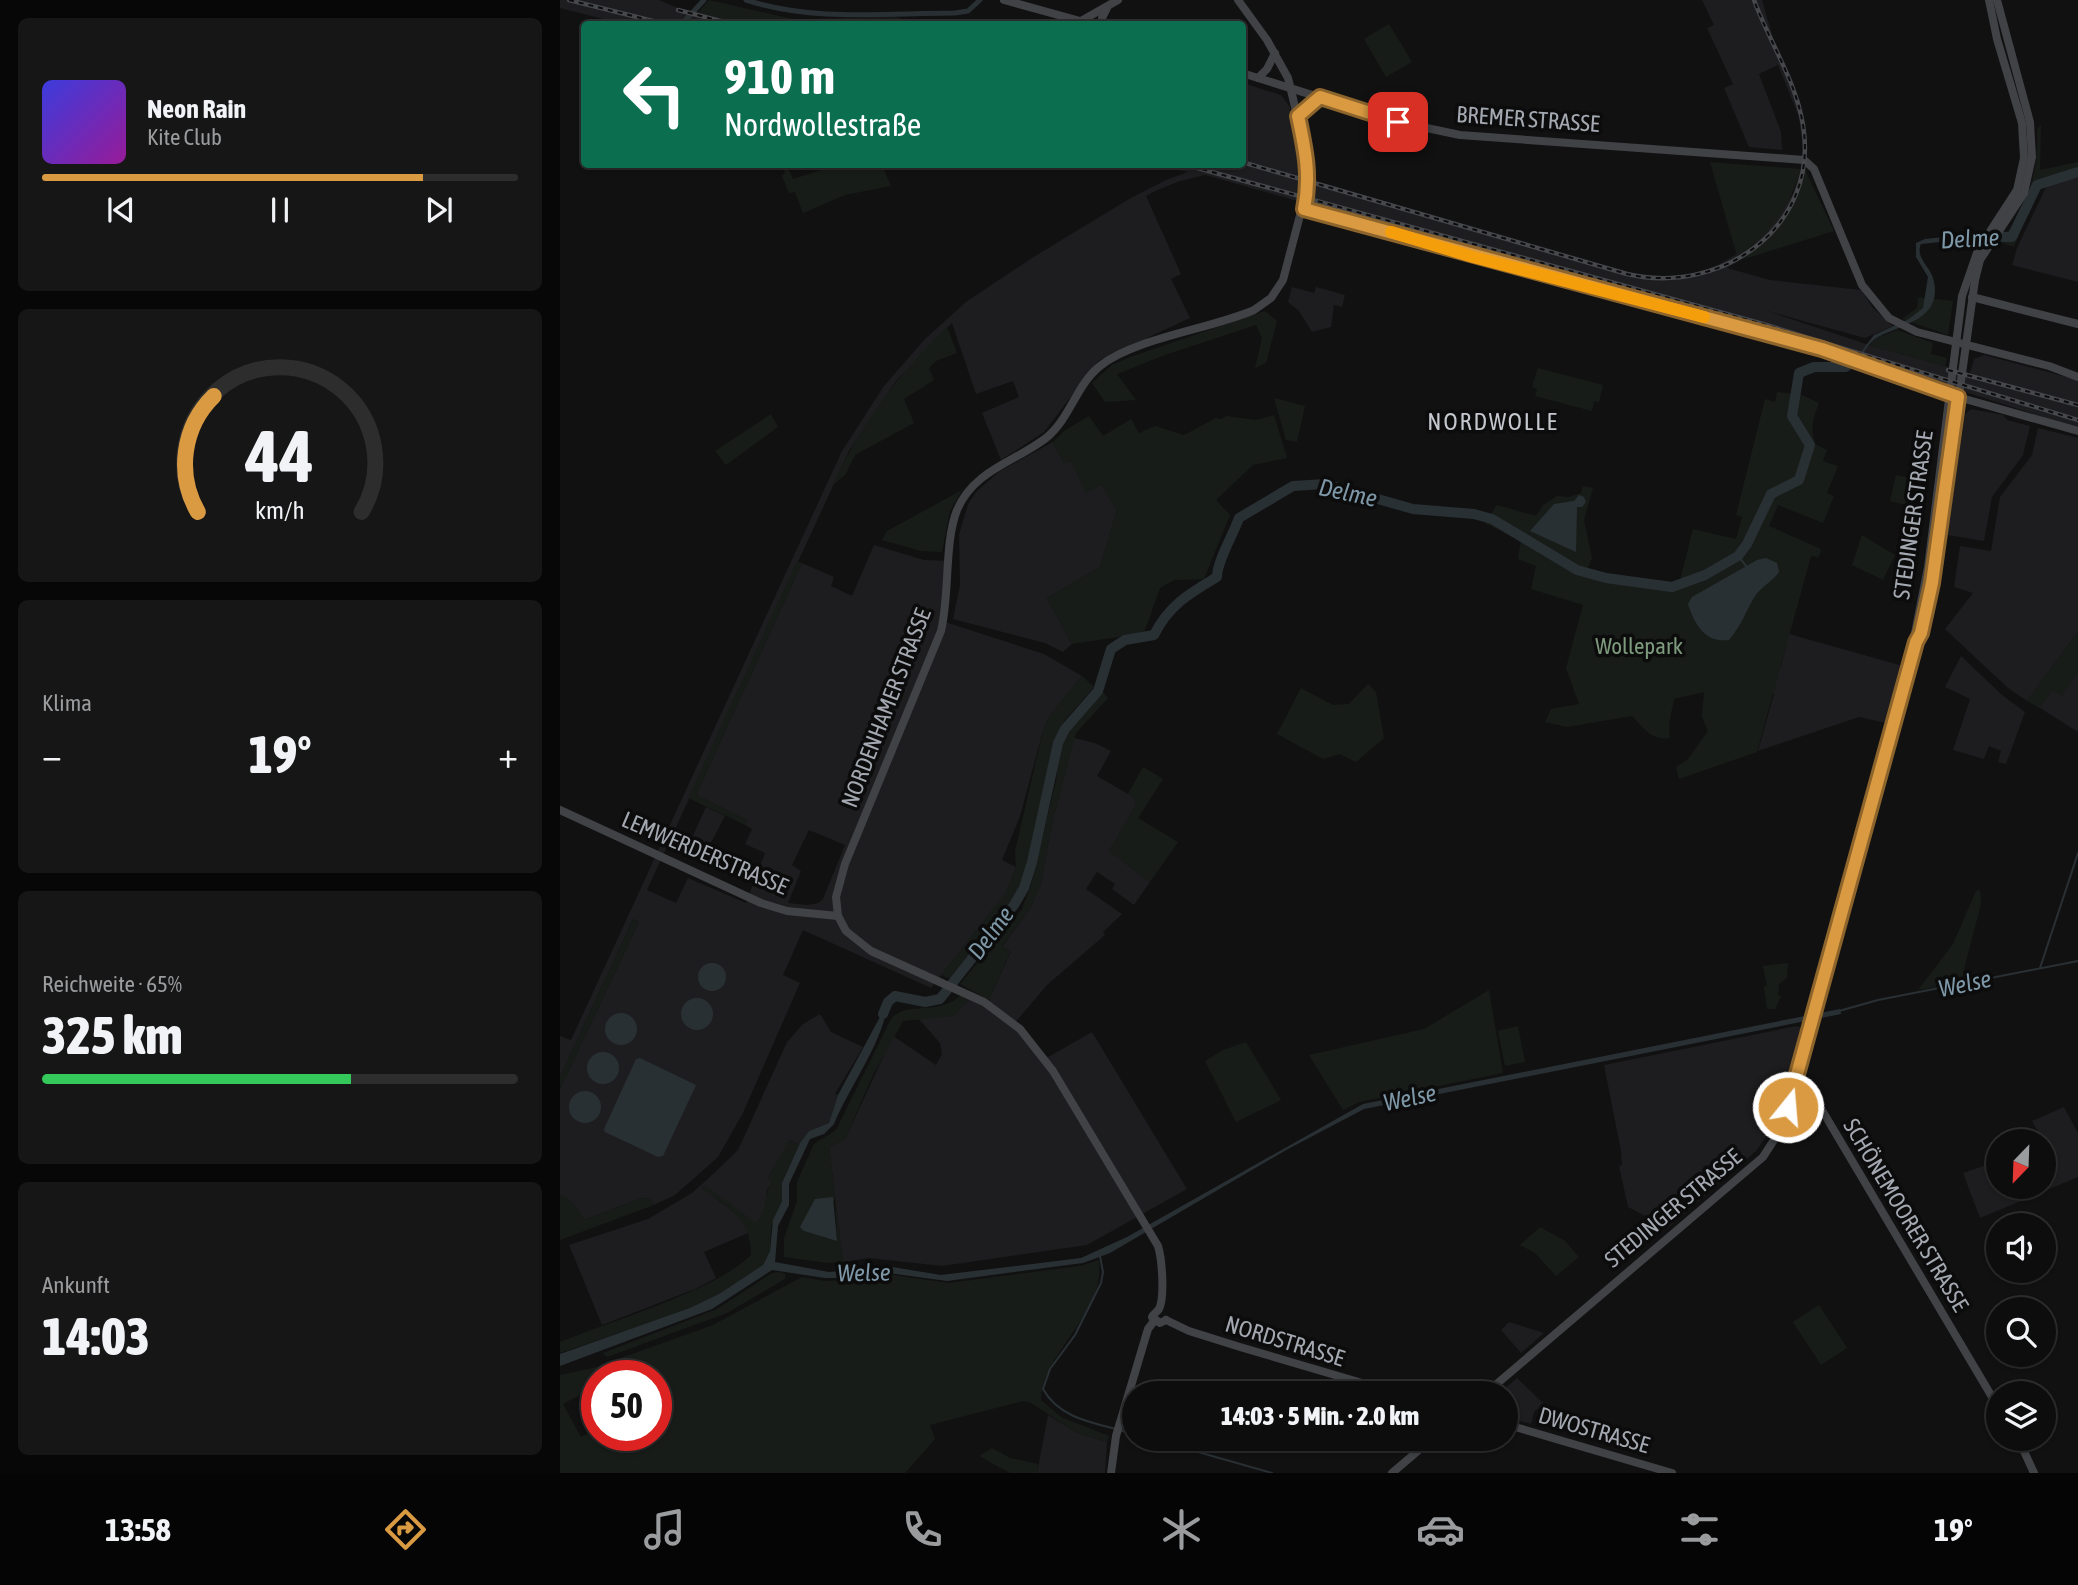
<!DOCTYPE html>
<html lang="de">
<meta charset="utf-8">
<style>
:root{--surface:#0d0d0e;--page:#161617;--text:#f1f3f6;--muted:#9a9c9e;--line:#2d2d2e;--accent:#d99a42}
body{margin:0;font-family:"Asap Condensed",sans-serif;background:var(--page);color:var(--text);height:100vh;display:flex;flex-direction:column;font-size:26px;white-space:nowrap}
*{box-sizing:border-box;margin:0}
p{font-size:23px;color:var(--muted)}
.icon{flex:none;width:38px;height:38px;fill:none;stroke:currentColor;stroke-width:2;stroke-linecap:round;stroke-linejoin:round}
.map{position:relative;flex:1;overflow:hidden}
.details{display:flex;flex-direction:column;gap:18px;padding:18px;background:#070708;width:560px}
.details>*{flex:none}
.hud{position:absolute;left:21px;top:21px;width:665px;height:147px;border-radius:7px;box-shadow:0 2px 5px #0004,0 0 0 2px var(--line);background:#0b6e4f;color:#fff;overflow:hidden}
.needle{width:46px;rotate:203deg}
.tools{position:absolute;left:1426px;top:1129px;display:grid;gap:14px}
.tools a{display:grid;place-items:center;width:70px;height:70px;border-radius:50%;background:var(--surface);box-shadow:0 2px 5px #0004,0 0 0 2px var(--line);font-size:35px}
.speed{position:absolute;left:21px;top:1360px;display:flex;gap:14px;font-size:35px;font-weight:700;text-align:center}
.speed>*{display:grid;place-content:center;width:91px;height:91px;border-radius:50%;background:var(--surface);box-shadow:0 2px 5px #0004,0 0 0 2px var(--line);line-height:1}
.speed .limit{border:10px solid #d22;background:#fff;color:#111}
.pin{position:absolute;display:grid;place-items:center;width:60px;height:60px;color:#fff;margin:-30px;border-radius:14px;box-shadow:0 4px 10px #0006}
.me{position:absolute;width:77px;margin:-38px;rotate:17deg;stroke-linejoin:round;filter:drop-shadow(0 0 5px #0008)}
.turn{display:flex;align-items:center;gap:24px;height:147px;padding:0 28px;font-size:32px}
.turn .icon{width:91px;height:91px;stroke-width:2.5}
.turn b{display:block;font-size:49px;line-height:60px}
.big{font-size:52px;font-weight:800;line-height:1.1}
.details .widget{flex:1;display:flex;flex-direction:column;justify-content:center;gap:10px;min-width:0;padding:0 24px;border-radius:10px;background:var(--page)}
.details .dial{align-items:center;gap:0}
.dial svg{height:182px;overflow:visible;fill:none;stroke:var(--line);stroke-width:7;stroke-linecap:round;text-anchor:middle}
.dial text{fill:var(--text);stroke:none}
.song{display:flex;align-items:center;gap:21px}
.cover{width:84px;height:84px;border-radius:10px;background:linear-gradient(135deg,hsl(240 70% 55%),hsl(300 70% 35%))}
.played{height:7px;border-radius:4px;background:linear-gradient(90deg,var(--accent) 80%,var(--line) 80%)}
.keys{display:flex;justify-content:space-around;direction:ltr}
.heat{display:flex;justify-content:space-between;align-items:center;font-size:38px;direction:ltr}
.charge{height:10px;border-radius:5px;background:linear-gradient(90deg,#34c759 65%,var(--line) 0)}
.trip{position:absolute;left:562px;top:1381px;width:396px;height:70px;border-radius:35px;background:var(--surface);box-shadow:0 2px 5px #0004,0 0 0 2px var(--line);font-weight:800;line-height:70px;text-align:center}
.tabs{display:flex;height:112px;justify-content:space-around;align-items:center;background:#050506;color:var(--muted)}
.tabs .icon{width:49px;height:49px}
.tabs .selected{color:var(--accent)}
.tabs b{font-size:32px;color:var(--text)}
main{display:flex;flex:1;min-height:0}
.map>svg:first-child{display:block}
.built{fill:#1d1d1f;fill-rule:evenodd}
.green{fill:#181c18;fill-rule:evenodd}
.water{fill:#293034}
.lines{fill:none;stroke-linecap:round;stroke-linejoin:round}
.stream{stroke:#293034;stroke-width:2}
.canal{stroke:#293034;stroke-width:5}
.river{stroke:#293034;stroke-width:10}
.secondary{stroke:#404246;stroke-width:8}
.rail-casing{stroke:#45474b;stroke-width:4.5}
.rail{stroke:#0c0c0d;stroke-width:2;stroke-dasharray:5;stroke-linecap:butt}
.route-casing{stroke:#8d642b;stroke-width:18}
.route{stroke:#d99a42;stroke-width:12}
.slow{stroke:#f59e0b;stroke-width:12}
.labels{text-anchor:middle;stroke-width:7;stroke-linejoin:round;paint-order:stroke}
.street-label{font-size:23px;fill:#a4a9b1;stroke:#0c0c0d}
.park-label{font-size:23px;fill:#7d9a7d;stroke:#0c0c0d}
.water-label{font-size:24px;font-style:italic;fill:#7e98a8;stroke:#0c0c0d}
.neighbourhood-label{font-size:24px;letter-spacing:2px;fill:#c4c7cd;stroke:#0c0c0d}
</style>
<main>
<section class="details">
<div class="widget">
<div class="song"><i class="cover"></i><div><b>Neon Rain</b><p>Kite Club</p></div></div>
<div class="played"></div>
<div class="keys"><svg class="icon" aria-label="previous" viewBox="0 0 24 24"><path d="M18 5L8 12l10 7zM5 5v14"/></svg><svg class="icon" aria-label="pause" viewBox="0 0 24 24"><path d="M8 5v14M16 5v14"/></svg><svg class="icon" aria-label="next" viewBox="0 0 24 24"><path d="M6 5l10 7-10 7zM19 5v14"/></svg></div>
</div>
<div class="widget dial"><svg viewBox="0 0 100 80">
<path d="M14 69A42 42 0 1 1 86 69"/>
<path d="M14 69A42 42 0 0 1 21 18" stroke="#d99a42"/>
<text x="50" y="56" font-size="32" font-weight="700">44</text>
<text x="50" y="72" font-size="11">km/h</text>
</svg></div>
<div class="widget"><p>Klima</p>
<div class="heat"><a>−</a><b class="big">19°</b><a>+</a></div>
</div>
<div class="widget"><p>Reichweite · 65%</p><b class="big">325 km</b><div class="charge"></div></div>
<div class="widget"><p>Ankunft</p><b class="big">14:03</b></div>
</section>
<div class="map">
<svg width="1518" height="1473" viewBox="0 0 1518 1473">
<rect width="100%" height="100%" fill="#111112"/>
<g class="built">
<path d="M0,0H99L118,8L187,24H63L0,8Z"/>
<path d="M1142,0H1202L1216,48L1240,101L1246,131L1247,154L1242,183L1226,218L1197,249L1167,268L1210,280L1301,290L1313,308L1333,326L1305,338L1204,310L1309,345L1410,373L1414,359L1424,355L1518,380V428L1283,353L645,175L620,181L595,191L586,196L621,274L611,279L630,318L538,361L484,432L441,460L422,413L459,397L453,381L416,394L392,323L336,381L289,451L87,890L116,903L128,878L186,903L205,853L185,844L192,829L185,825L187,820L136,795L242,563L274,577L271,586L292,596L314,545L364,560L391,561L385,622L484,654L522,676L489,717L483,731L460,816L442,860L456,867L446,893L371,988L243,930L223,975L240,983L183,1113L158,1157L115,1195L94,1205L90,1199L82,1198L24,1220L13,1203L0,1195V1089L79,922L73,919L0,1077V1036L11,1040L282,451L324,386L365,339L406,302L472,258L569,199L606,180L628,172L589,165L682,164L683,83L721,95L730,107L743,177L1075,275L1112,277L1149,270L1193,245L1233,194L1241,169L1243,149L1239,117L1218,65L1199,74L1221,132L1222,150L1189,147L1164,88L1173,84L1147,28L1154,25ZM249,830L285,845L263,899L258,903L247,905L228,903L241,871L232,865Z"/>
<path d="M1518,174V282L1452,265L1457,248L1488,183Z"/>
<path d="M732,287L754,293L756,287L785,295L782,307L774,305L771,327L752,332L739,311L728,302Z"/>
<path d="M1411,409L1443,415L1447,420L1470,426L1463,455L1432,497L1424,541L1387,535L1405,414Z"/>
<path d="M1478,428L1518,438V632L1467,701L1448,688L1385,629L1413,593L1394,587L1400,546L1431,551L1440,497L1472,455Z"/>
<path d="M493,442L504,464L511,461L526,492L542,485L557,510L540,567L487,598L512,644L503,652L485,643L393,619L400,585L399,535L408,504L416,492L440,471Z"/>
<path d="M1229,634L1343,666L1326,723L1299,717L1198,751L1214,694L1199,689L1205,664L1221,667Z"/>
<path d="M1401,656L1442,695L1465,712L1446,764L1438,762L1441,751L1429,746L1424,759L1393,750L1410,699L1385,687Z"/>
<path d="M1518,672V732L1480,708L1492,690L1502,696Z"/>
<path d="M514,738L535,743L551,751L537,776L568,794L575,799L576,805L549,851L590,882L574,905L552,889L555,884L537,872L526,889L562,914L543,932L545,935L487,985L453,1025L483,1060L532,1032L627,1189L527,1245L382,1266L309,1258L283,1262L269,1147L285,1139L333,1036L376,1065L382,1054L380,1043L358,1018L393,1016L410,999L426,1007L451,951L442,947L470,908L481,884L491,828Z"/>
<path d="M146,807L165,816L148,848L131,840Z"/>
<path d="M260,1014L271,1032L303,1047L275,1094L278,1095L269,1123L249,1131L239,1145L230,1140L208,1178L213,1181L207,1190L204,1215L196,1224L145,1186L142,1188L182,1218L188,1233L144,1252L156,1278L135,1289L42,1325L9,1245L88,1219L132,1193L150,1177L178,1150L227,1042L243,1024Z"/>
<path d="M1237,1026L1243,1028L1215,1124L1196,1151L1108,1228L1068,1207L1059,1166L1062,1165L1061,1151L1044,1065Z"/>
<path d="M1504,1107L1518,1133V1177L1420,1218L1403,1173L1438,1161V1186H1484V1141L1472,1121Z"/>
<path d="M949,1322L984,1333L961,1353L941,1330Z"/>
<path d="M957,1378L984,1404L974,1412L971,1424L945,1417V1393H940Z"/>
<path d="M488,1415L516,1432L547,1442L545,1473H477Z"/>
</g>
<g class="green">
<path d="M149,0L233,19L336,17L358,24H166L134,17Z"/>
<path d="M829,24L852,62L826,77L804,39Z"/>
<path d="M1481,125L1480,170L1518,162V174L1478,186L1454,247L1440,242C1468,207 1479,173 1477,129Z"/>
<path d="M1150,162L1241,169C1229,207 1212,234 1177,256Z"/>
<path d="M222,165H227L233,179L277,165H322L331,186L285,195L243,213L235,192L229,193L222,176L225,173Z"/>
<path d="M1245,170L1274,231L1181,260C1214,237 1236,210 1245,170Z"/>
<path d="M1358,297L1393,301L1388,335L1342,319L1357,308Z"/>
<path d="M705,311L717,321L706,363L695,368L702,338L696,325L605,355L557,374L576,400L545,402L532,383L552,365L570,357Z"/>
<path d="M387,327L397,353L376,361L369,368L374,380L344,399L354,423L295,455L285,475L273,485C301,424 339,373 387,327Z"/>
<path d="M1337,330L1373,343L1371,354L1387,358L1385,366L1309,345L1317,338Z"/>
<path d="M978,368L1043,385L1039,402L1034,401L1032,411L975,396L977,389L972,387Z"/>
<path d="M1217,392L1242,395L1259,403C1253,419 1250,427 1255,444L1267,450L1263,461L1278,466L1267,493L1274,496L1263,523L1218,505L1209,526L1261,549L1259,557L1251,556L1197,752L1119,779L1116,767L1128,759L1148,731L1142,717L1144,692L1114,699L1109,724L1110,738C1092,741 1083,728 1072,716L1007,727L985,722L991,709L1019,704L1006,668L1023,605L971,589L976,566L958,559L961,541L925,523L937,505L976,516L983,505L997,496L1009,497L1021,493L1023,486L1033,488L1024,520L1032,558L1028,568C1055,575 1093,590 1120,581L1133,529L1176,539L1182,517L1176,515L1205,399L1215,402Z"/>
<path d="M714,398L745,406L737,442L726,440Z"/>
<path d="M211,414L218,427L166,465L155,451Z"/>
<path d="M714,415L727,458L693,465L656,500L670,515L644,579L614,580L600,588L584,633L512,644L487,598L540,567L557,510L542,485L526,493L511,461L504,465L493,442L504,431L529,416L543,436L571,419L579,433L595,426L624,435L656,418L661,419L667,416L696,420Z"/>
<path d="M1336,475L1351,478L1346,505L1330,501Z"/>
<path d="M402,490L390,511L382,552L361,551L322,540L327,531Z"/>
<path d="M1302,535L1335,555L1323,580L1292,565Z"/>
<path d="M237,561L242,563L136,795L187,820L185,825L128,798Z"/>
<path d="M1518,632V672L1502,696L1492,690L1480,708L1467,701Z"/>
<path d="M522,676L534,687L505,720L495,738L462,885L447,908L391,979L381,975L446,892L456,867L455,851L483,731L489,717Z"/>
<path d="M808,684L816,692L824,738L796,762L780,754L763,759L717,734L741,688L773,705L789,704Z"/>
<path d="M543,692L548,698L516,733L491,828L481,884L470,908L442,946L451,950L429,1000L400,984L462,909L471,885L496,781L500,746L509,730Z"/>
<path d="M583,767L603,779L578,818L618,842L590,882L549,851L576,805L575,799L568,794Z"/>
<path d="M1420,890L1421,904L1403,973L1417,974L1415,981L1358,990L1393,944L1416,891Z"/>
<path d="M73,919L79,922L0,1089V1077Z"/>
<path d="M1228,963L1227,978L1219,984L1218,995L1221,996L1215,1009H1207L1204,987L1207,985L1203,966Z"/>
<path d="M929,990L943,1073L799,1102L783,1110L749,1055L864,1029Z"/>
<path d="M401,995L410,999L394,1016L343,1021L313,1075L285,1139L269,1147L283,1262L268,1263L224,1257V1238L237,1201V1182L254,1144L276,1130L331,1019C347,1000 377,1017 401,995ZM275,1200L277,1241L244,1231Z"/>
<path d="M958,1026L965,1062L945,1066L938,1031Z"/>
<path d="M686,1042L721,1100L676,1122L645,1061L663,1050Z"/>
<path d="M229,1140L239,1145L222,1183V1200L211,1227L210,1251L203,1265L159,1294L130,1309L0,1353V1342C49,1322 157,1290 191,1255C191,1217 169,1208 141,1188L145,1185L196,1223C207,1211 204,1195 212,1181L208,1178Z"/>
<path d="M0,1195L13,1203L24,1220L82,1198L90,1199L94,1205L0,1240Z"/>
<path d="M980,1227L1004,1240L1019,1257L996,1276L975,1253L960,1245Z"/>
<path d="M539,1260C546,1315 483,1350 481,1400L501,1417L549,1436L547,1442L516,1432L471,1403L463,1401L370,1425L375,1439L345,1473H0V1375L33,1368L153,1325L242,1277L265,1281L290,1280L325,1274L389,1283L520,1266ZM37,1376H96V1435H37V1429L21,1437L3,1404L37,1386Z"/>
<path d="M219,1272L225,1274V1279L167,1313L47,1357L43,1353L157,1309L212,1273Z"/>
<path d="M1259,1305L1287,1348L1261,1365L1233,1322Z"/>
<path d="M432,1448L450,1458L478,1464L477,1473H450L419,1456Z"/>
</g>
<g class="water">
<path d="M1421,233L1418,238L1361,244C1355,257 1370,267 1373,278C1385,321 1339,324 1315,339C1305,346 1301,361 1291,369H1274V365L1290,366L1314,335L1349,319L1363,308L1368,277L1356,257V243L1365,239Z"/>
<path d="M1019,495L1024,497L1026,502L1022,507H1017L1016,552L970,531L994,504L1014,501Z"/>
<path d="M1206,558L1217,563L1219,572C1212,582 1202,586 1195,596C1186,611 1181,626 1169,640C1145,643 1135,625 1128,604L1132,597L1197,560Z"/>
<circle cx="152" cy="977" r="14"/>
<circle cx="137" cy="1014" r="16"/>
<path d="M328,1002C323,1043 290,1085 274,1124L264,1134L250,1139L229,1184V1205L218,1226L215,1262L269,1272L332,1267L381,1275L521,1258L567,1237L803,1104L1280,1009L1281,1014L804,1109L728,1149L550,1253L523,1263L387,1281L321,1272L289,1278H265L212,1270L152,1309L0,1366V1354L130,1308L159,1294L203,1265L210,1251L213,1220L222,1201V1183L240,1143L249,1131L269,1123L278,1095Z"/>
<circle cx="61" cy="1029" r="16"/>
<circle cx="43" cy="1068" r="16"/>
<path d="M80,1058L136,1085L103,1156L98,1157L45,1132L44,1129L76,1059Z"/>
<circle cx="25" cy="1107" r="16"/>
<path d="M273,1197L277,1241L244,1231L240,1227L255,1199Z"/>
</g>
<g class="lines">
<g class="stream">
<path d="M1178,556L1187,567"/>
<path d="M1480,968L1518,853"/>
<path d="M1279,1011L1318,1000L1518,961"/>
<path d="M540,1256L543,1272L541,1283L515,1335L490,1369L483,1389C498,1416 528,1422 556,1429"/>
<path d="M562,1431L574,1434"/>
<path d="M589,1438L712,1473"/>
</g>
<g class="canal">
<path d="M186,0C254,22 325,13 395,13L408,11L420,0"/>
<path d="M122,24L144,0"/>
</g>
<g class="river">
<path d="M1407,236L1452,237L1477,185L1518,172"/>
<path d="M323,1014L328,1002L335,996L365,1002L380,999L454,905L464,888L472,862L498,743L505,729L538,691L551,649L565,640L594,635C609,605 630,593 657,577C657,561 673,535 679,518L733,486L765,484L853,509L914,514L932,519L1017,570L1046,578L1112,587L1145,575L1178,556L1187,544L1211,494L1239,480L1250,445L1232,416L1239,373L1254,367H1286"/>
</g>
<g class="secondary">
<path d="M444,0L531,24"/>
<path d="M521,21L558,0"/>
<path d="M544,24L542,18L547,8"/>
<path d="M682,73L838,122L900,135L1244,160L1254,169L1302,285L1329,318L1357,332L1489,366L1518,377"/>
<path d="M698,78L707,69L715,53"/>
<path d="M738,116L760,97"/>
<path d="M744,209L1262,349L1398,397L1518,431"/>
<path d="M1412,297L1518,324"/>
<path d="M1356,642L1355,633L1368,567L1402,296L1418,250L1457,190L1464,158L1462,123L1437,39L1429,0"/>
<path d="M0,810L201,903L227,911L278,916"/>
<path d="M1234,1089L1248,1094L1256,1100L1438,1407"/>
<path d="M606,1320L600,1323L592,1317C593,1314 597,1312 599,1309C605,1297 602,1259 598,1246L493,1071L460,1029L424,1002L311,951L286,931L278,916L276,897L285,864L381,631C390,594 384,543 397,510C414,470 455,462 486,438C510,419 516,385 540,366C575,338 651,329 694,310L711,298L723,280L749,181L745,148L728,78L707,40L678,0"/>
<path d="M606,1320L629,1331L680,1347L836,1393"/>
<path d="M926,1393L1203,1157L1221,1129L1356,642L1361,633L1379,539L1415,280L1420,260L1464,193L1472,157L1470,122L1437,0"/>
<path d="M945,1424L1112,1473"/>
<path d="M1458,1438L1474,1473"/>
<path d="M551,1473L556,1436L588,1329L594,1321"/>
<path d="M832,1473L873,1438"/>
</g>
<g class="rail-casing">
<g id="rail">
<path d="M9,0L105,24"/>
<path d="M118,10L172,24"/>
<path d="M682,162L1067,274C1161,296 1260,227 1243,125C1236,81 1209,41 1194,0"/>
<path d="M623,164L1203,324L1518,420"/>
<path d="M1388,370L1518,405"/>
</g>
</g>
<use href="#rail" class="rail"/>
</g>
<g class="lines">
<g class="route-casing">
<path id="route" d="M838,122L760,97L738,116C745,149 751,176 744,209L1262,349L1398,397L1372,583L1361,633L1356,642L1228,1107"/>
</g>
<use href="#route" class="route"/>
<path class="slow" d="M831,232L913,257L1144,317"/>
</g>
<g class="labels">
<g class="street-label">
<text transform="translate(968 119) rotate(4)" y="8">BREMER STRASSE</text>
<text transform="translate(1353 515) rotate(-82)" y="8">STEDINGER STRASSE</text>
<text transform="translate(326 708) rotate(-69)" y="8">NORDENHAMER STRASSE</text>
<text transform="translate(145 853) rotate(23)" y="8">LEMWERDERSTRASSE</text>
<text transform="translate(1113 1208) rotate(-40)" y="8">STEDINGER STRASSE</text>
<text transform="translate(1346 1215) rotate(59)" y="8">SCHÖNEMOORER STRASSE</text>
<text transform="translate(725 1341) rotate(17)" y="8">NORDSTRASSE</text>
<text transform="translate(1034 1430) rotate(16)" y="8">DWOSTRASSE</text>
</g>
<g class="park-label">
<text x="1079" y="654">Wollepark</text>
</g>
<g class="water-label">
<text transform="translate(1410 239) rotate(-3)" y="8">Delme</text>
<text transform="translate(788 493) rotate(12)" y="8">Delme</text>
<text transform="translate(431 933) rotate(-53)" y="8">Delme</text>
<text transform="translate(1405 984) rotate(-12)" y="8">Welse</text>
<text transform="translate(850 1098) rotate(-12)" y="8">Welse</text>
<text transform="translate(304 1273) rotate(-1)" y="8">Welse</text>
</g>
<g class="neighbourhood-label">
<text x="933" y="430">NORDWOLLE</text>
</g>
</g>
</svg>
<div class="tools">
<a><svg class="needle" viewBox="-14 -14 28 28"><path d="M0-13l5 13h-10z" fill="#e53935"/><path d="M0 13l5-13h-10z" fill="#9a9c9e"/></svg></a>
<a><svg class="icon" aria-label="sound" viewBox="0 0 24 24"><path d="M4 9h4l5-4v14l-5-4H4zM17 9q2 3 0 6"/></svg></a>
<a><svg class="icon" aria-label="search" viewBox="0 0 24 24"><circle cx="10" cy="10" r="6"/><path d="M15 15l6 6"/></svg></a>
<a><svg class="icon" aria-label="layers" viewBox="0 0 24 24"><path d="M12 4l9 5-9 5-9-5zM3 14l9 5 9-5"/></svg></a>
</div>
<div class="speed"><div class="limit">50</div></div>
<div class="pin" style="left:838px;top:122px;background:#d93025"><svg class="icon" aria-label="arrive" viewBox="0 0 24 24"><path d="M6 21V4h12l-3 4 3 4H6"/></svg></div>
<svg class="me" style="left:1228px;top:1107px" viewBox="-20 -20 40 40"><circle r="17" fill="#d99a42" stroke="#fff" stroke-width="3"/><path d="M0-11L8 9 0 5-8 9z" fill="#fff"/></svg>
<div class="trip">14:03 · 5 Min. · 2.0 km</div>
<div class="hud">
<div class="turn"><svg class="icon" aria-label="left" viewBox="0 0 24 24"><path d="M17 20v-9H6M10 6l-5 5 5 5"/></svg><div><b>910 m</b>Nordwollestraße</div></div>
</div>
</div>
</main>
<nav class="tabs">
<b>13:58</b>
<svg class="icon selected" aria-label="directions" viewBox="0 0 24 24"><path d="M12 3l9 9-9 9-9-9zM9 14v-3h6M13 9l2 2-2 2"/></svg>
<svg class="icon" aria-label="music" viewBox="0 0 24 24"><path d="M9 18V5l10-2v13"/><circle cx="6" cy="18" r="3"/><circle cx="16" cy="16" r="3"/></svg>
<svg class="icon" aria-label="phone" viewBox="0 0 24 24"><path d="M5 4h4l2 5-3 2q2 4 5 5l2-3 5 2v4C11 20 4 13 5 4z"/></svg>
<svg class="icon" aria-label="climate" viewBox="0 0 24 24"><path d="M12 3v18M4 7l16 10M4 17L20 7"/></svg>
<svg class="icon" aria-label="car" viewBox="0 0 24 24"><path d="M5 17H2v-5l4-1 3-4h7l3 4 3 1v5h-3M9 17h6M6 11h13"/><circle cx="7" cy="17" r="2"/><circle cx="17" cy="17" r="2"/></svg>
<svg class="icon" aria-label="filters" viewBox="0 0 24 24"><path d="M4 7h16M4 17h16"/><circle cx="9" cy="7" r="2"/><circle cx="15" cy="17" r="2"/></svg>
<b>19°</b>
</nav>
